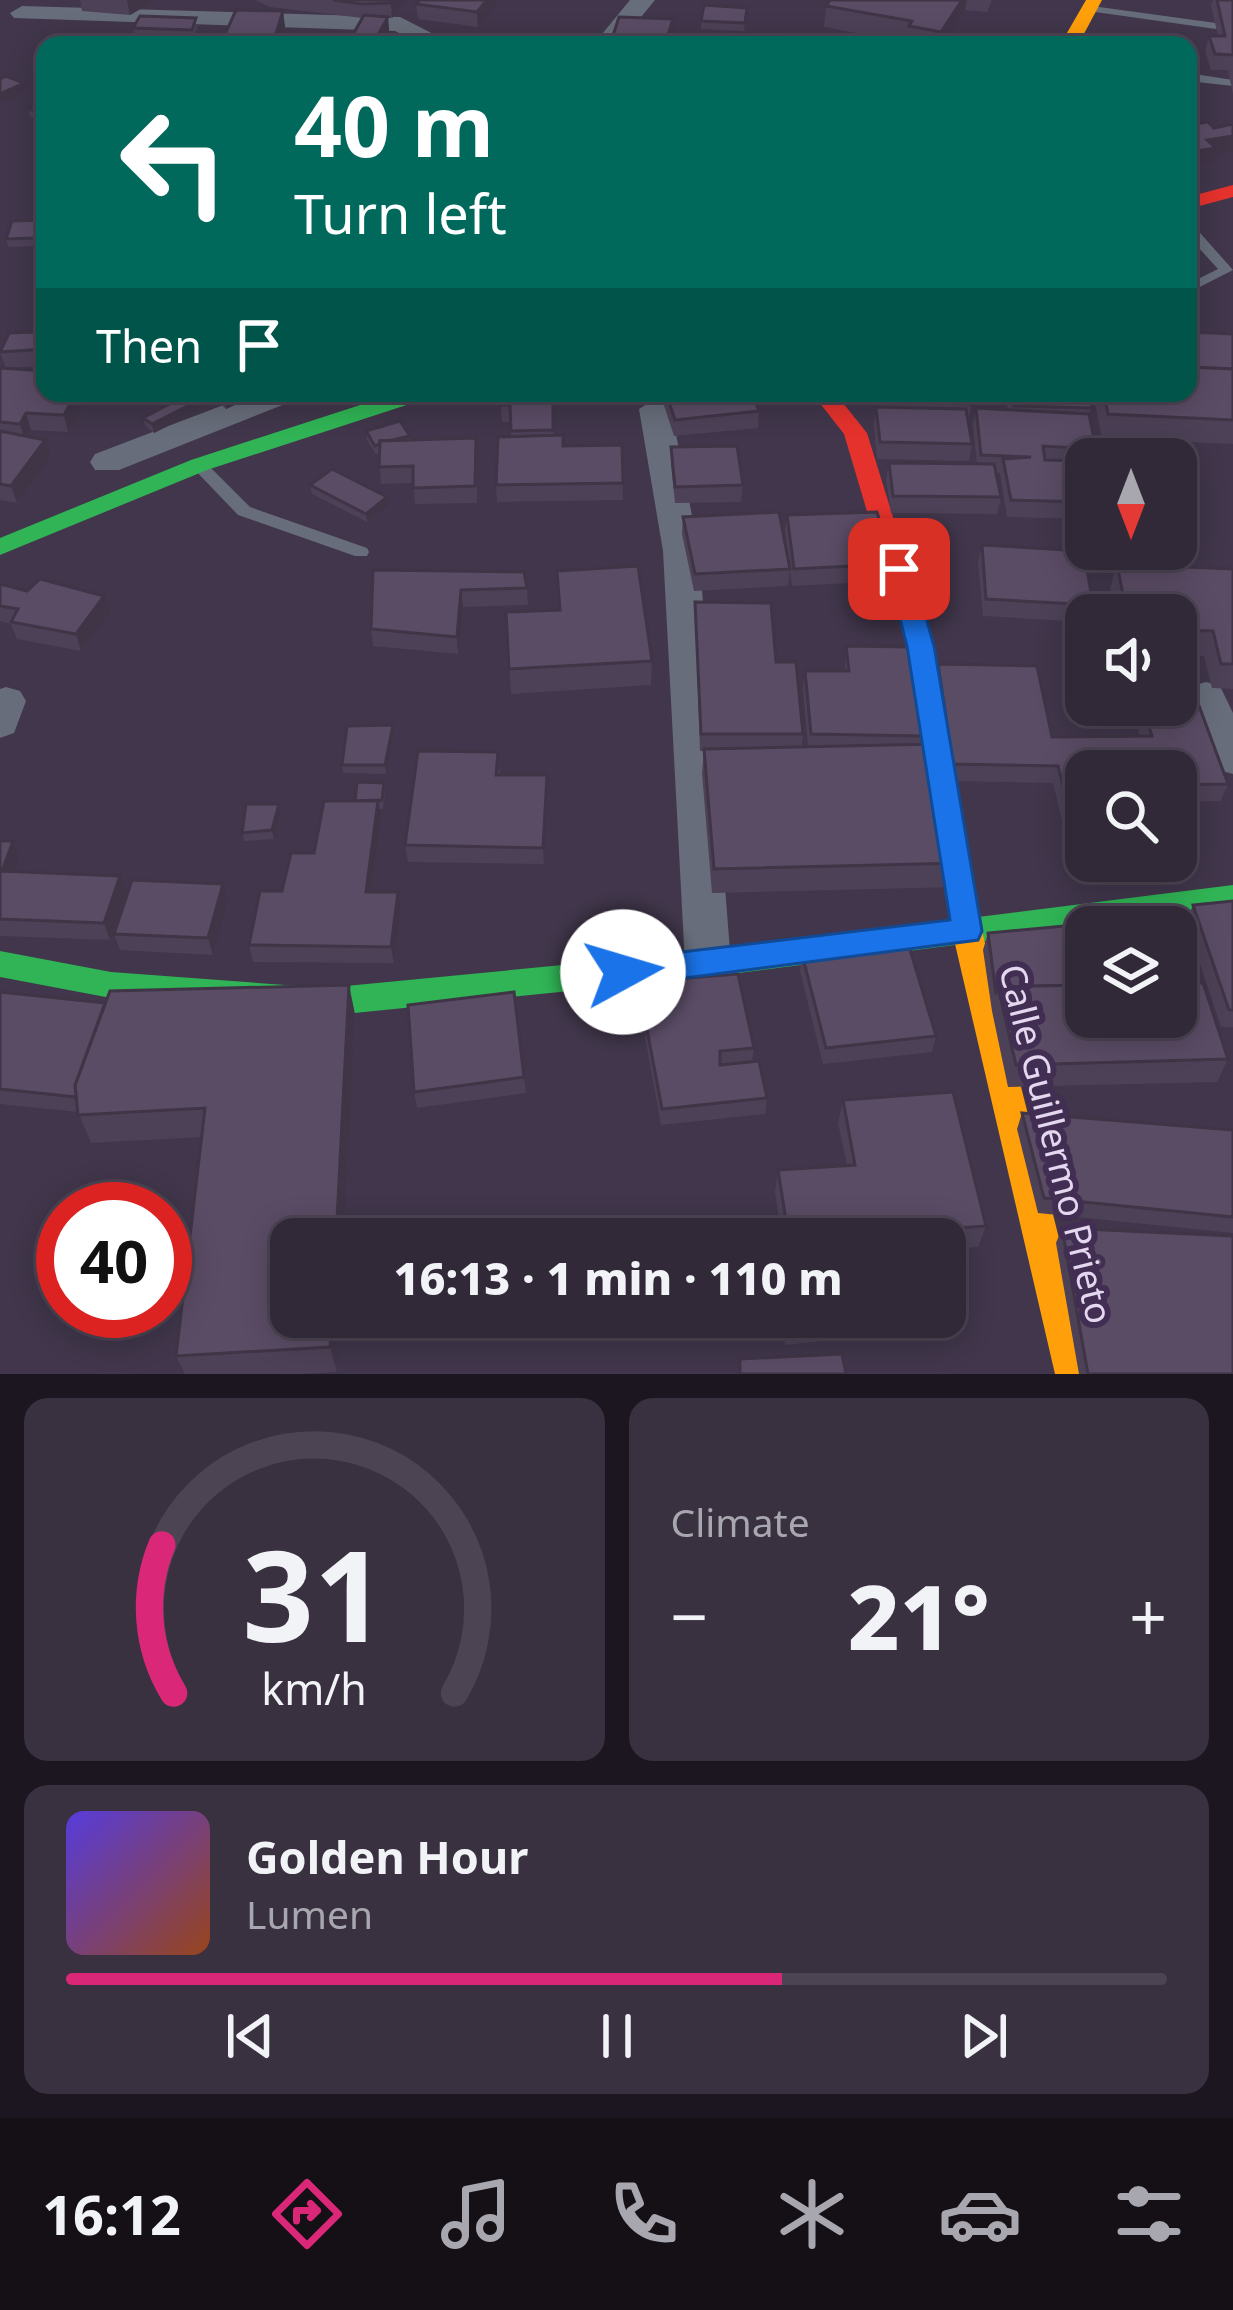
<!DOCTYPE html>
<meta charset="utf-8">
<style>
:root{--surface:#312838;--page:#393040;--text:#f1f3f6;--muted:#a8a6ae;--line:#4c4453;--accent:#db2777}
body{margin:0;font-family:"Noto Sans",sans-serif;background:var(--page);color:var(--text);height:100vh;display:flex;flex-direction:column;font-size:45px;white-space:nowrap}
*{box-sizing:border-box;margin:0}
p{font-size:39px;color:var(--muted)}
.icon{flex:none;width:66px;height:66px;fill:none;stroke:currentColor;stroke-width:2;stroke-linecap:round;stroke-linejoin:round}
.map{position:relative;height:1374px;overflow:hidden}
.sheet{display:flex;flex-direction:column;gap:24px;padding:24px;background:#1b161f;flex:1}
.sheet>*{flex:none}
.guide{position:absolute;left:36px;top:36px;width:1161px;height:366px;border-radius:24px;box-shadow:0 6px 30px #0003,0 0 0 3px var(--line);background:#00695c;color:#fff;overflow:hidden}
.needle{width:78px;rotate:180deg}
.buttons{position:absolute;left:1065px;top:438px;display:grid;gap:24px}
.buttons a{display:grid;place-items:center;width:132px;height:132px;border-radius:24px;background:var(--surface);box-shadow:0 6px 30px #0003,0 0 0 3px var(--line);font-size:60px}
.speed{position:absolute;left:36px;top:1182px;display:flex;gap:24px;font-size:60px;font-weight:700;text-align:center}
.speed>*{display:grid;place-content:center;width:156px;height:156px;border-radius:50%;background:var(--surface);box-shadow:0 6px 30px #0003,0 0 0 3px var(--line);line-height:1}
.speed .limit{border:18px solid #d22;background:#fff;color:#111}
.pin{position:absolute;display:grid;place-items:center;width:102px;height:102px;color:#fff;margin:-51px;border-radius:24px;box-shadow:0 6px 18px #0006}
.me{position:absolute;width:132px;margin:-66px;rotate:84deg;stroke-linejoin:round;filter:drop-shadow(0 0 9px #0008)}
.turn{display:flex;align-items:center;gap:42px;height:252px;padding:0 60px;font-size:54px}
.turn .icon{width:156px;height:156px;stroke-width:2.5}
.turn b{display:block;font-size:84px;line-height:102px}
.then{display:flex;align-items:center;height:114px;padding:0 60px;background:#0003;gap:24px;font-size:45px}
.big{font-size:90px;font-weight:800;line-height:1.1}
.sheet .card{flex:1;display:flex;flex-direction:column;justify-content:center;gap:18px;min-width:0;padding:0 42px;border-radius:24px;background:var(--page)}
.sheet .dial{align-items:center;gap:0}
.dial svg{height:312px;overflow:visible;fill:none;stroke:var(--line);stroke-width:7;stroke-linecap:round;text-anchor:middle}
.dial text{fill:var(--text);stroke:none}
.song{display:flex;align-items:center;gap:36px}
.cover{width:144px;height:144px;border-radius:18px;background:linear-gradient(135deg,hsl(250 70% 55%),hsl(20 70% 35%))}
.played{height:12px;border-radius:6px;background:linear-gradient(90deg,var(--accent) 65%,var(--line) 65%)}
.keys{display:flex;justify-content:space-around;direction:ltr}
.heat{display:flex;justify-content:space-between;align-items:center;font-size:66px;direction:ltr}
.sheet .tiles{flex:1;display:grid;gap:24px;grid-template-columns:1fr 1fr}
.card:last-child{grid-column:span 2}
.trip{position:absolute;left:270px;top:1218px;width:696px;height:120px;border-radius:24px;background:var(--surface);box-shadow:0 6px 30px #0003,0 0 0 3px var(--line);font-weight:800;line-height:120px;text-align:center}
.tab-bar{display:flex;height:192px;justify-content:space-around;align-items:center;background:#141016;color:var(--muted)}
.tab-bar .icon{width:84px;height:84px}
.tab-bar .selected{color:var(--accent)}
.tab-bar b{font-size:54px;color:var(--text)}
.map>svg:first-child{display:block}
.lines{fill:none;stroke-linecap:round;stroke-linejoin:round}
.lane{fill:#676d7a;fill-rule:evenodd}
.street{fill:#676d7a;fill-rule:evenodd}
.fast{fill:#30b455;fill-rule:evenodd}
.slow{fill:#ff9f0a;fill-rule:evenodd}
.jam{fill:#e5322d;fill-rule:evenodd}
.wall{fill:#4d4157}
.shaded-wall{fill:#3f3547}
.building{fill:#5a4c65;stroke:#3f3547;stroke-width:3}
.route{fill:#1a73e8;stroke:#114b97;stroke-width:3}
.labels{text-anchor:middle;stroke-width:12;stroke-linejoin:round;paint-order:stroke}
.near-street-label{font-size:36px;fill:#e3d8ef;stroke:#422e53}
</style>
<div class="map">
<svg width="1233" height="1374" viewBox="0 0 1233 1374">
<rect width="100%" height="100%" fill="#41364b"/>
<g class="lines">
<g class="lane">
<path d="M1092,6L1216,23L1222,26L1216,29L1088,11V7Z"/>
<path d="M1188,73L1233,80V86L1188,81Z"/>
<path d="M1188,224L1193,225L1233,270L1188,293V284L1218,269L1188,236Z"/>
<path d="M199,460L205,462L250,507L367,548L369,552L367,556H355L238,515L193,468L191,465L193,462Z"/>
</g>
<g class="street">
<path d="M630,0H655L618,45H593Z"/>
<path d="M22,6L400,17L455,45H424L395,31L14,18L10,13Z"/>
<path d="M255,393H300L295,400L119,470H95L90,462L95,454Z"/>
<path d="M655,399L671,409L699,551L731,964L724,977L708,983L692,977L685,964L663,551L639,409Z"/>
<path d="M1206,682L1220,686L1233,713V774L1219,770L1186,696L1192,686Z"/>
<path d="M6,687L20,691L26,701L14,733L0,738V689Z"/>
</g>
<g class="fast">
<path d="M397,393H431L428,398L207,470L0,555V538L191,460Z"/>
<path d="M1233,885V909L708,977L325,1016L111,998L0,977V951L111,972L325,988L708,951Z"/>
</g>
<g class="slow">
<path d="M1086,0H1102L1078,45H1060Z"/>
<path d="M958,864L969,868L982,931L1093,1374H1055L952,931L943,876L947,868Z"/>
</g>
<g class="jam">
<path d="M1233,185V197L1188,209V197Z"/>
<path d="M812,393H835L867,433L933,646L973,876L969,884L958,888L947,884L943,876L907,646L844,434Z"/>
</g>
</g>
<g class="wall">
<path d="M80,0H156L130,15L82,11Z"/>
<path d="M255,0H406L392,18H388L389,32L363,18L270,7Z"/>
<path d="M420,0H498V2L478,27L418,19L416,4Z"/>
<path d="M830,0H992L987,12L965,10L943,45H906L907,42L824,27L826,6Z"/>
<path d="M1213,0H1233V95L1228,70H1211L1205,51L1209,36H1218L1211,5Z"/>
<path d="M747,8L744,31L701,29V21Z"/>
<path d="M198,25L193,37L135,36L133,28Z"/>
<path d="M285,26L279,45H224L223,39Z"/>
<path d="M45,102V125L30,116L28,108Z"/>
<path d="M1188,125L1215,154L1212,164L1191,167L1188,164Z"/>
<path d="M41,220L43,229L36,246L8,247L6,239Z"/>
<path d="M45,314V366L6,368L90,393L68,432L31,430L27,437L51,457L17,503L0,500V368H6L0,352L34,332Z"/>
<path d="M1233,334V444L1102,438L1093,393H1188Z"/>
<path d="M209,393H261L226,409Z"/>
<path d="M500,393H553L554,436L563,446L622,445L623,500L497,502L496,485L511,436L510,422H502Z"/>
<path d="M660,393H752L759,411L758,428L674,436Z"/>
<path d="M874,393H970L972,404L968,420L972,444L969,461L877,459L874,424L876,407Z"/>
<path d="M1005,393H1088L1092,408L1089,416L1096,449L1093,459H1086V519L1007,517L1000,473H995L1001,497L997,514L891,513L886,479L889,463L977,464L973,425L976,408L1008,410Z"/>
<path d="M207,396L209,405L154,433L146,426L143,418Z"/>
<path d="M366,431L410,436L411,440L477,454V503L415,504L413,483L381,484L379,453L376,454L367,440Z"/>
<path d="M671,447L743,485L741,502L675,503L671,464Z"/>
<path d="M310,485L387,497L388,506L367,522L312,494Z"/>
<path d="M787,515L892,564L890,581L792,586L785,532Z"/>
<path d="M683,517L790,569L788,586L694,591L682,534Z"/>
<path d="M982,545L1093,605L1090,615H1086V622L983,616L978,562Z"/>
<path d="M1117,564L1233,569V689L1212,688L1204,656L1179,655L1181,662L1176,676V615H1115L1110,589Z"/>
<path d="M373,570L527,588L528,605L463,607L458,654L373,646L371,629Z"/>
<path d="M557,571L652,661L651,685L511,694L506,612L559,610Z"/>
<path d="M0,584L110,613L81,651L17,639L11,624L0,621Z"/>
<path d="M695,602L776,662L803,734L802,747H808L803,688L805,671H845L846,646L922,736L920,745L962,863L957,887L712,893L702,773L704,751H700Z"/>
<path d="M938,664L1052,737L1140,736L1133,713L1136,705H1176L1228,784L1221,801L1176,802V771H1086V844L1068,845L1053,783L949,781L934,681Z"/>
<path d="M393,725L394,734L386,774L343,773L342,765Z"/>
<path d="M500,769L499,775L548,792L544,864L408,862L405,845Z"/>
<path d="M384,783L385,792L383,809H379L381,817L371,892L401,909L394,963L253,962L249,945L282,891L355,801Z"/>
<path d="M281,812L274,839L244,841L242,833Z"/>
<path d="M0,841H13L20,858L15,872L126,892L110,940L0,936Z"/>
<path d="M228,901L213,955L120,950L114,934Z"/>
<path d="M1233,901V1027H1221L1186,922L1193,905Z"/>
<path d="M988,933L1086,1017L1228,1059L1217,1082L1008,1087L992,1011L983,950Z"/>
<path d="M802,954L936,1036L932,1052L823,1064L800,971Z"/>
<path d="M638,982L754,1048L752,1062L767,1098L765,1114L661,1125L638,998Z"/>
<path d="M0,992L105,1003L355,1014L344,1239H291L340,1317L337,1372L300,1374H185L176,1356L202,1137L91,1143L78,1112L0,1104Z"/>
<path d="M524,1077L526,1093L417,1108L414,1092Z"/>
<path d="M843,1100L986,1226L978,1247L945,1250V1239H782L775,1192L778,1170L847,1165L838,1123Z"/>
<path d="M1022,1113L1233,1130V1233L1038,1213L1017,1129Z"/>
<path d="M1062,1228L1233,1374H1079L1056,1243Z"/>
<path d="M780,1317H872L873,1322L870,1336L785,1345Z"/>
</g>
<g class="shaded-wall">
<path d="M127,0H156L130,15Z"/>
<path d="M393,0H406L392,18L391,3Z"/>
<path d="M487,0H498V2L478,27L477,12Z"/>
<path d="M962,0H967L965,10L943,45H939L941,32Z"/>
<path d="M283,11L285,26L279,45H275L274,40Z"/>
<path d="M388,17L389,32L382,45H372Z"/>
<path d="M673,19V34L669,45H665Z"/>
<path d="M24,83L26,91L0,103V94Z"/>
<path d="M1233,136V151L1215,154L1212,164L1191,167L1196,151L1207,140Z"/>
<path d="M41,220L43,229L36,246L34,238Z"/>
<path d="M76,393H90L68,432L64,415Z"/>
<path d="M240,393H261L226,409L225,400Z"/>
<path d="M207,396L209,405L154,433L152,424Z"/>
<path d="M26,413L31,430L25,440L20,424Z"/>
<path d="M45,440L51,457L17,503L11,486Z"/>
<path d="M387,497L388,506L367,522L366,514Z"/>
<path d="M461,590L463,607L458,654L457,637Z"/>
<path d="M104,596L110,613L81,651L76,634Z"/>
<path d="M393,725L394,734L386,774L385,765Z"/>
<path d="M547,775L548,792L544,864L543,848Z"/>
<path d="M378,801L381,817L369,908L366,892Z"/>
<path d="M279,804L281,812L274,839L272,830Z"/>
<path d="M13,841L20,858L9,888L2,871Z"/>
<path d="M120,876L126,892L110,940L104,923Z"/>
<path d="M223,884L228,901L213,955L208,938Z"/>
<path d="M398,892L401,909L394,963L391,947Z"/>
<path d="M349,985L355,1014L344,1239H336Z"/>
<path d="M332,1317H340L337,1372L330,1347Z"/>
</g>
<g class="building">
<path d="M333,0H393L391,3L362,4Z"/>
<path d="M420,0H487L477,12L416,4Z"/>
<path d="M830,0H962L941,32L909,26L912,21L826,6Z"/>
<path d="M1217,0H1233V55L1215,54L1209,36H1225Z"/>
<path d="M704,5L747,8L745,23L701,21Z"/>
<path d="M236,10L283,11L274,40L223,39Z"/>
<path d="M364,15L388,17L372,45H347Z"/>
<path d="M140,16L196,18L192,30L133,28Z"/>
<path d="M619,17L673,19L665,45H610Z"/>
<path d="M731,34L822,35L820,45H730Z"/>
<path d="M434,39L450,45H422Z"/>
<path d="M6,76L24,83L0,94V79Z"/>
<path d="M45,102V118L28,108Z"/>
<path d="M1208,122L1214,128L1233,124V136L1207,140L1216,148L1196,151L1188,146V125Z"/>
<path d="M41,220L34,238L6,239L12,221Z"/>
<path d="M38,322H45V349L0,352L9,333L34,332Z"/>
<path d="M1188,332L1233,334V369L1188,367Z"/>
<path d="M1188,367L1233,369V420L1108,414L1104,393H1188Z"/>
<path d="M0,368L45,371V393H76L64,415L26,413L20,424L0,422Z"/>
<path d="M190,393H203L207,396L152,424L143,418Z"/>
<path d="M217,393H240L225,400Z"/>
<path d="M500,393H553V430L511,431L510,405H501Z"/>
<path d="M666,393H752L759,411L675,420Z"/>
<path d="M879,393H970L972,404L880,402Z"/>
<path d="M1012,393H1088L1092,408L1014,406Z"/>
<path d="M876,407L966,409L972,444L880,442Z"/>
<path d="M976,408L1089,414L1096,449L1043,446L1045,460L1086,461V502L1011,500L1003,459L1031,457L981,455Z"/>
<path d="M400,421L410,436L393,440L380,441V444L375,446L366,431Z"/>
<path d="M0,431L45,440L11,486L0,484Z"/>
<path d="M563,435V446L622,445L623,483L496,485L498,437Z"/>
<path d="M476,438L475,486L413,488V466L379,467L380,441Z"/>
<path d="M737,446L743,485L675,487L671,447Z"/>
<path d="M889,463L994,464L1001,497L893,496Z"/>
<path d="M332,469L387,497L366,514L310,485Z"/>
<path d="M779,512L790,569L695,574L683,517Z"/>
<path d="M877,512L892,564L794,569L787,515Z"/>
<path d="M982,545L1084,551L1093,605L986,599Z"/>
<path d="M1117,564L1233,569V664H1221L1213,631L1176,630V615H1127Z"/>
<path d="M638,566L652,661L509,669L506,612L560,610L557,571Z"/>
<path d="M373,570L524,572L527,588L461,590L457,637L371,629Z"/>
<path d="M40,579L104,596L76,634L11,622L18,609L0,606V584L27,591Z"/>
<path d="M695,602L771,603L776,662H796L803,734H701Z"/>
<path d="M846,646L909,647L922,736L811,734L805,671H849Z"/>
<path d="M938,664L1037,666L1052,737L1152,736L1141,705H1176V695H1195L1228,784L1176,785V771H1086V828H1074L1058,766L953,764Z"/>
<path d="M393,725L385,765H342L347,726Z"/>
<path d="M937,744L962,863L714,869L704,749Z"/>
<path d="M418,751L498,752L496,775H547L543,848L405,845Z"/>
<path d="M357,782L384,783L382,800L355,801Z"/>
<path d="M324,801H378L366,892H398L391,947L249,945L260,891H282L291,853H314Z"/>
<path d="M246,804H279L272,830L242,833Z"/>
<path d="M0,841H13L2,871L120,876L104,923L0,919Z"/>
<path d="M132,880L223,884L208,938L114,934Z"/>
<path d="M1233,901V1010H1229L1193,905Z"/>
<path d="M1107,922L1109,927H1086V985L998,987L996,994L988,933Z"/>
<path d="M908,943L936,1036L826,1048L802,954Z"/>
<path d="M738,974L754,1048L720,1051V1065L759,1061L767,1098L662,1109L638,982Z"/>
<path d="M1176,983H1203L1228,1059L1016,1065L998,987L1086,985V1017H1176Z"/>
<path d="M349,985L336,1239H291V1317H332L330,1347L176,1356L205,1108L78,1115L75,1085L110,991Z"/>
<path d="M0,992L105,1003L75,1085L76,1097L0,1089Z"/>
<path d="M514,992L524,1077L414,1092L408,1005Z"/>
<path d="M953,1092L986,1226L813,1239H789L778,1170L855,1165L843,1100Z"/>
<path d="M1022,1113L1233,1130V1217L1044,1198Z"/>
<path d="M1062,1228L1233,1236V1374H1088Z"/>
<path d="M774,1233L779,1239H709Z"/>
<path d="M785,1317H872L873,1322L787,1331Z"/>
<path d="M842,1354L846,1374H740V1359Z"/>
</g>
<path class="route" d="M899,561L912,569L934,646L982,931L978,940L623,986L612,982L607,972L612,963L623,959L950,920L907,646L887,569Z"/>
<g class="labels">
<g class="near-street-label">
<text transform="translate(1056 1144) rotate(76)" y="13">Calle Guillermo Prieto</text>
</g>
</g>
</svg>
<div class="buttons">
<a><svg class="needle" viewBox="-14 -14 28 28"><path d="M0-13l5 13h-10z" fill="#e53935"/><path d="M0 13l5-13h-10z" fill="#a8a6ae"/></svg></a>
<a><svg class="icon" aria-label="sound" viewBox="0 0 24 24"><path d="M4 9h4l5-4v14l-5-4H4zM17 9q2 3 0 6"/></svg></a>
<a><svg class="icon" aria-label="search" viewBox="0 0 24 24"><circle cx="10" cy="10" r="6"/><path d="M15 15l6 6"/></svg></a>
<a><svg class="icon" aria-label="layers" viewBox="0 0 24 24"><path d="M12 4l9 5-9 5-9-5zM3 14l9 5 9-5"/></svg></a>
</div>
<div class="speed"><div class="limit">40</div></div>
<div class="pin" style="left:899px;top:569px;background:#d93025"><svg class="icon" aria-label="arrive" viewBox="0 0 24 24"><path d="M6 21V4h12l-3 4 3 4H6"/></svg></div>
<svg class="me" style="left:623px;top:972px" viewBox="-20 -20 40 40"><circle r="19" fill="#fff"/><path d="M0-13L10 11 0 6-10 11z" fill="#1a73e8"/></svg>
<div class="trip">16:13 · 1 min · 110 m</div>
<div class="guide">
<div class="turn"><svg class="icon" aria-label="left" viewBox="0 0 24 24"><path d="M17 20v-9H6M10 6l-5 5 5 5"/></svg><div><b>40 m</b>Turn left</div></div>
<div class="then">Then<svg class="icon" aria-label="arrive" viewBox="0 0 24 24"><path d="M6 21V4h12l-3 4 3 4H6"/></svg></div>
</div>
</div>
<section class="sheet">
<div class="tiles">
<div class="card dial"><svg viewBox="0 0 100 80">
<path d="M14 69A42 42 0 1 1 86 69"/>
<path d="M14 69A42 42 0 0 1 11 31" stroke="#db2777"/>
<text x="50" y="56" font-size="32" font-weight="700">31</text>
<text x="50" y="72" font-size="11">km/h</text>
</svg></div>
<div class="card"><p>Climate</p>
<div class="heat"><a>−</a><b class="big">21°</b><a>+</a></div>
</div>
<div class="card">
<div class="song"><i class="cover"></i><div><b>Golden Hour</b><p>Lumen</p></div></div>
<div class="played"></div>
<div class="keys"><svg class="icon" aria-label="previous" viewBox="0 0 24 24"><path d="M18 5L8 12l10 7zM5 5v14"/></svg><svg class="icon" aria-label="pause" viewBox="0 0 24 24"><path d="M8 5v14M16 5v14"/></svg><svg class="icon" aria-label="next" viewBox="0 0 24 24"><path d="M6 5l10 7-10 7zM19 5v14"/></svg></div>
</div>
</div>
</section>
<nav class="tab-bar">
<b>16:12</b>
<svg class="icon selected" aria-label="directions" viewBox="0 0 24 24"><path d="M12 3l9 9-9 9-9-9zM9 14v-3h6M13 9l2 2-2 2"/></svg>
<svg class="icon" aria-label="music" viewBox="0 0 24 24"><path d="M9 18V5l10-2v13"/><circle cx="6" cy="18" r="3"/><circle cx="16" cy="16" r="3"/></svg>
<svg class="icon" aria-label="phone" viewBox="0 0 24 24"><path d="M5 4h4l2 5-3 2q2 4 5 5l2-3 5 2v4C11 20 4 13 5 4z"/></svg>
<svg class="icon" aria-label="climate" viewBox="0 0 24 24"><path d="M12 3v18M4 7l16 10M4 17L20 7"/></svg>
<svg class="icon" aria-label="car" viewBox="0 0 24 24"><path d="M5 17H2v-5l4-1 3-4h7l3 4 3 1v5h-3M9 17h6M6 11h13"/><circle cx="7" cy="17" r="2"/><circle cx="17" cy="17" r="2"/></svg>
<svg class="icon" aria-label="filters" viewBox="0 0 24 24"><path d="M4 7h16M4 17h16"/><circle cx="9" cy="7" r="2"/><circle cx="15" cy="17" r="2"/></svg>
</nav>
